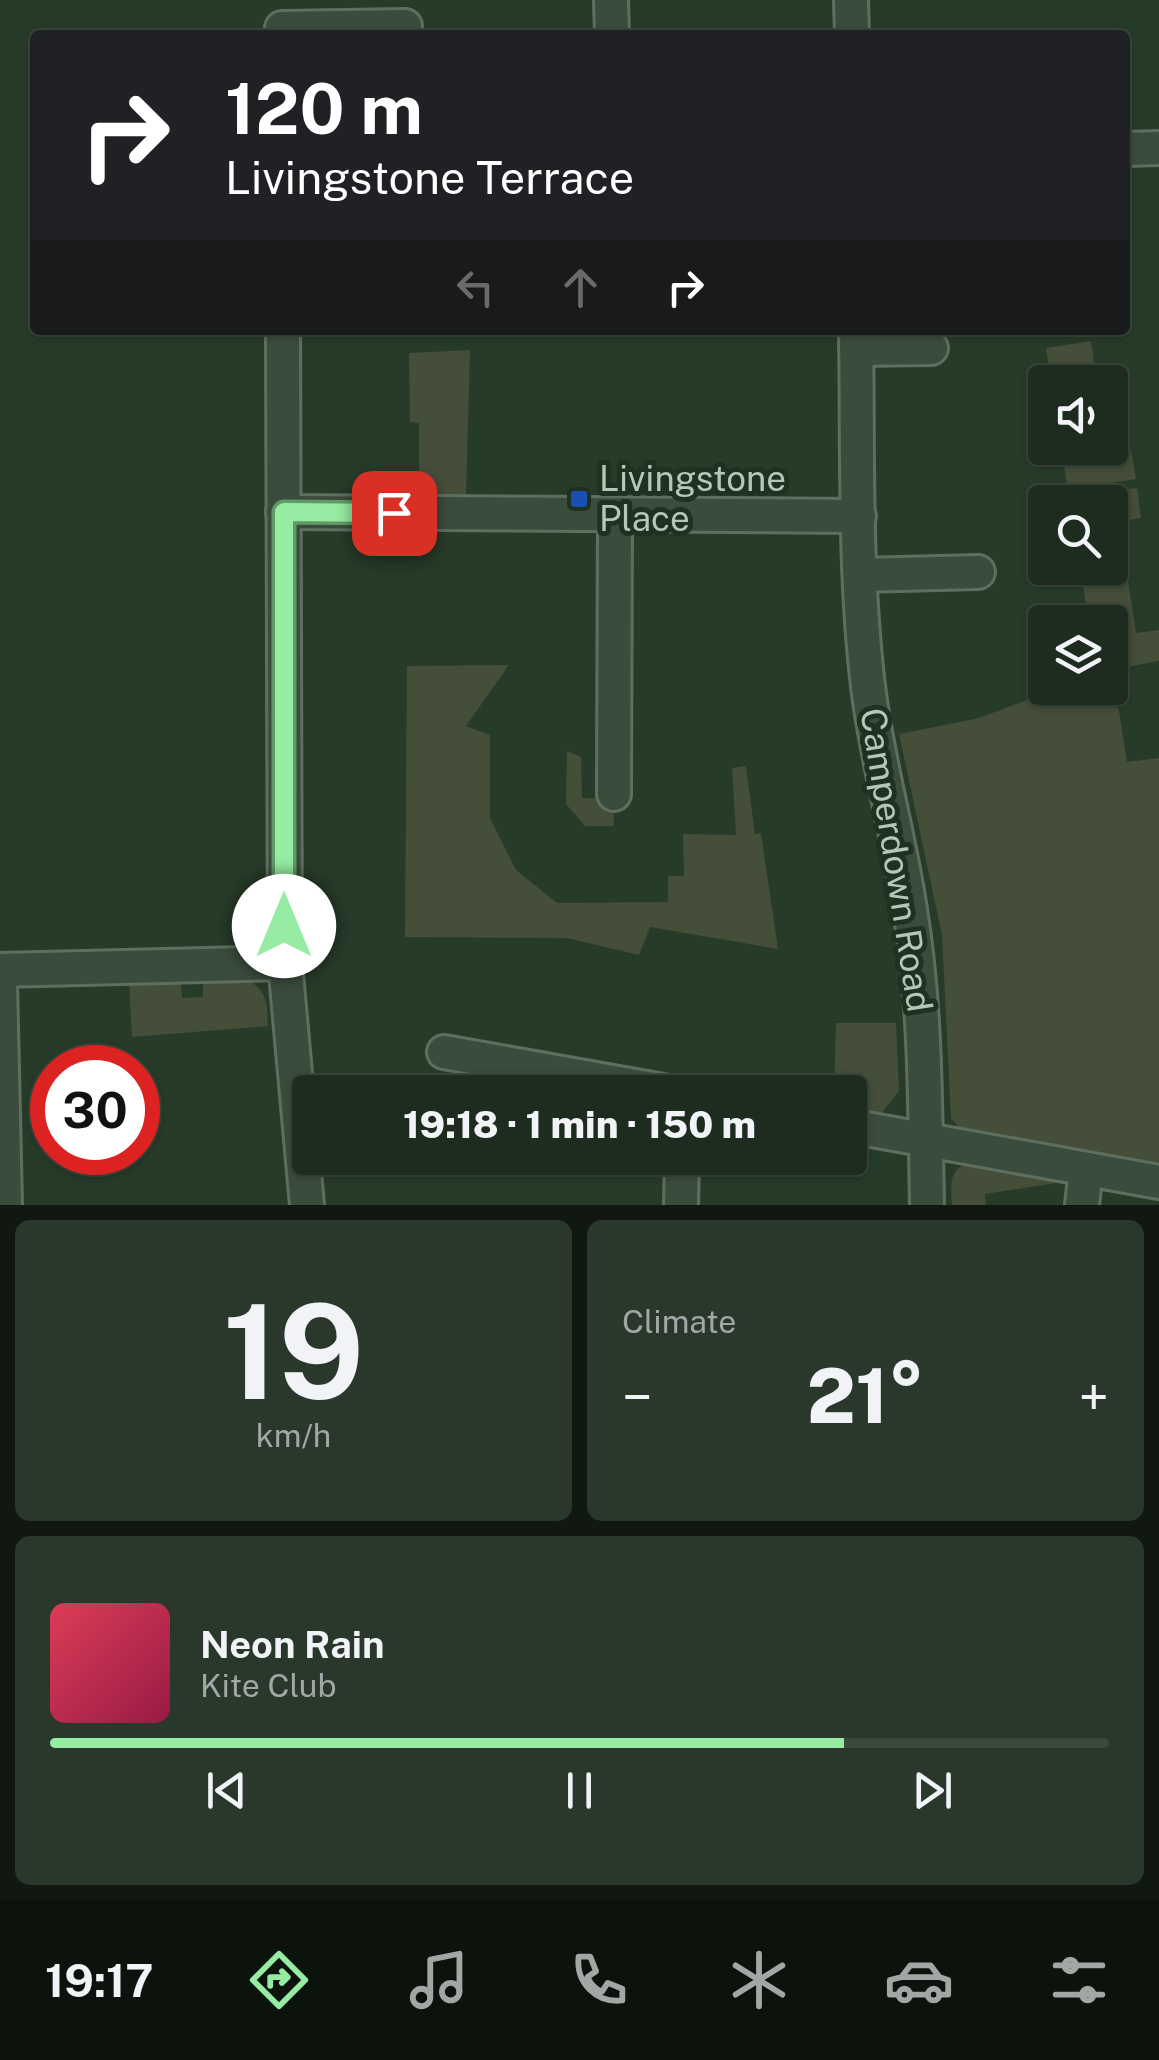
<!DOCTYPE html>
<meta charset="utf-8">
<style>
:root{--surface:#1d2c1f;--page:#2a382c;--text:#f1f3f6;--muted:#a0a7a4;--line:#3b483d;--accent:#95eca2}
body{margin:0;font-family:"Public Sans",sans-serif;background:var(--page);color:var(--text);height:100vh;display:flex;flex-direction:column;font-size:38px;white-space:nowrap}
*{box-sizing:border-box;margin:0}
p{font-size:32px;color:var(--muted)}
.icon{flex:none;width:55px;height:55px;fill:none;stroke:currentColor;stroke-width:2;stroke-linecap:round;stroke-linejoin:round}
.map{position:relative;height:1205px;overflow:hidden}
.details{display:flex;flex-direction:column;gap:15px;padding:15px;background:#101811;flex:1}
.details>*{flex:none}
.guide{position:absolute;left:30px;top:30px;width:1100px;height:305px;border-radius:10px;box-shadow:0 2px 8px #0004,0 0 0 2px var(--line);background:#202124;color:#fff;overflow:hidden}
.tools{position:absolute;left:1028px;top:365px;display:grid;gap:20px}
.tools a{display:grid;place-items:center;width:100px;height:100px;border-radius:10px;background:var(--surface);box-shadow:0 2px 8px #0004,0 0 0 2px var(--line);font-size:50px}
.speed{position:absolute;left:30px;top:1045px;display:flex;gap:20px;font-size:50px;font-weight:700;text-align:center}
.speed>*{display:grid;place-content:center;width:130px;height:130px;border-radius:50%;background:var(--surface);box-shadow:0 2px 8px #0004,0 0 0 2px var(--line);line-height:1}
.speed .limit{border:15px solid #d22;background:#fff;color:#111}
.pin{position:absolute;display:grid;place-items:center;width:85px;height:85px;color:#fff;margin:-42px;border-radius:20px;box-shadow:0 5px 15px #0006}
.me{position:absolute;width:110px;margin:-55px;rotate:0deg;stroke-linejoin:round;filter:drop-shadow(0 0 8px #0008)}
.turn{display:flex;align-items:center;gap:35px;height:210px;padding:0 30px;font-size:45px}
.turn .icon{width:130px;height:130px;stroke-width:2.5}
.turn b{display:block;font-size:70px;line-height:85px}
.lanes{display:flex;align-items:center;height:95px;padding:0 30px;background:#0003;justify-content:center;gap:50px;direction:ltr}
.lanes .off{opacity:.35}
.big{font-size:75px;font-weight:800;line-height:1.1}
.details .card{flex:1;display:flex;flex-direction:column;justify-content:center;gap:15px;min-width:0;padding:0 35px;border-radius:15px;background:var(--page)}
.details .dial{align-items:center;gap:0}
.dial b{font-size:130px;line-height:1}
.song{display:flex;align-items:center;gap:30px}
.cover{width:120px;height:120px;border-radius:15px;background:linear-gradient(135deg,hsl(350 70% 55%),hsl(340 70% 35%))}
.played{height:10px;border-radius:5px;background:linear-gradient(90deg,var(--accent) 75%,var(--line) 75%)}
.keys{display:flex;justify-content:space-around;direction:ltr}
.heat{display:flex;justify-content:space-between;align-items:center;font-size:55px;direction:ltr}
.details .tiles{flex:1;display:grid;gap:15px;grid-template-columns:1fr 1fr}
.card:last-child{grid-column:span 2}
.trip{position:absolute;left:292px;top:1075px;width:575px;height:100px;border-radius:10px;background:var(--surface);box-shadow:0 2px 8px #0004,0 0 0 2px var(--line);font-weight:800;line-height:100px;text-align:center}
.tabs{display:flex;height:160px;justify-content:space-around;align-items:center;background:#0c120c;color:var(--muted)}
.tabs .icon{width:70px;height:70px}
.tabs .selected{color:var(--accent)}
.tabs b{font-size:45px;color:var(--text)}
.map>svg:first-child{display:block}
.green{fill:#454e39}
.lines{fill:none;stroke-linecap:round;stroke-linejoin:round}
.minor-casing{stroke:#5e6f60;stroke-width:38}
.minor{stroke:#3a4c3c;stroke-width:32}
.route-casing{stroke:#619969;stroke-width:25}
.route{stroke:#95eca2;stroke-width:18}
.transit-dot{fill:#1a4fb4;stroke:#1f3121;stroke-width:4}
.labels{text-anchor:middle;stroke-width:10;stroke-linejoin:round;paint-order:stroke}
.poi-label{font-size:35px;fill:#b6c7b8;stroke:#1f3121;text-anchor:start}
.street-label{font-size:35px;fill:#b6c7b8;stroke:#1f3121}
</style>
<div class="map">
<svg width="1159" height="1205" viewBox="0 0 1159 1205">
<rect width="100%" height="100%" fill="#273b29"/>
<g class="green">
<path d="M1091,341L1097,382H1051L1046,348Z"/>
<path d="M470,350L466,496L419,497V423L410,422L409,353Z"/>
<path d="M1061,448H1076L1078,457L1131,449L1136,479L1068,490Z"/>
<path d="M1137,488L1141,518L1110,523V502H1070L1069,499Z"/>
<path d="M1080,568H1096L1099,586L1128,581L1136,633L1159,630V661L1110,670V622H1089Z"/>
<path d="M509,665L466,726L490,735V818L516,870L557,903L668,902V876H684L683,834L736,835L732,768L746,766L755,834L761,833L778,949L650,927L639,955L567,938L405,937L407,666Z"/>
<path d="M1110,679H1114L1127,762L1159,758V1163L959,1128L951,1118L942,935L899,734L979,718L1058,688H1110Z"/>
<path d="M567,751L581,757L582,798L613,799L614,826H585L566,804Z"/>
<path d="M250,981C268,992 267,1006 268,1026L132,1037L129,983L181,982L182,998L203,997V982Z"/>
<path d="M836,1023H896L899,1091L879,1116L850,1110V1092H834Z"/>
<path d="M971,1162L1062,1182L985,1194L986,1205H952C951,1184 948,1169 971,1162Z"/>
</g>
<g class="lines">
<g class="minor-casing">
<g id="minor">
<path d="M611,0L612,35"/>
<path d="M851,0L852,35"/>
<path d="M282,28L405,26"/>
<path d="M1125,149L1159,148"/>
<path d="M283,330L285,963L307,1205"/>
<path d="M856,330C858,448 854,569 868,686C877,762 899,835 910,910C926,1007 925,1107 927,1205"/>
<path d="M856,349L931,348"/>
<path d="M283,512L859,516"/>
<path d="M860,575L978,572"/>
<path d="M614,794L615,515"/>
<path d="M0,970L285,963"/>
<path d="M0,982L5,1205"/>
<path d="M444,1052L669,1092"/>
<path d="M850,1126L1159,1182"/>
<path d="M681,1205L682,1158"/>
<path d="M1082,1205L1086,1169"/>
</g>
</g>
<use href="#minor" class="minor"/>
</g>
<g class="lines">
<g class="route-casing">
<path id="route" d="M284,926V512L394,513"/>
</g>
<use href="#route" class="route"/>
</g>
<rect class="transit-dot" x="569" y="489" width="20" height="20" rx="5"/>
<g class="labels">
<g class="poi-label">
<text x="599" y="491">Livingstone<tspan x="599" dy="40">Place</tspan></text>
</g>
<g class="street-label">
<text transform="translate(896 860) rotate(81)" y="12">Camperdown Road</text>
</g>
</g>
</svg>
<div class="tools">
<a><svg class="icon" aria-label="sound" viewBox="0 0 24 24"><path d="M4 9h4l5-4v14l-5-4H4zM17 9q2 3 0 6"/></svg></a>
<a><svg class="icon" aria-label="search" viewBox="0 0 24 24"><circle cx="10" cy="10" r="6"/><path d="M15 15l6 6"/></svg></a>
<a><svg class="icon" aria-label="layers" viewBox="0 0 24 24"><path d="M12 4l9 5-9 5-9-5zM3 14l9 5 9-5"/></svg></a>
</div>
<div class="speed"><div class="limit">30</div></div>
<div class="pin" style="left:394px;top:513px;background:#d93025"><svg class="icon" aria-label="arrive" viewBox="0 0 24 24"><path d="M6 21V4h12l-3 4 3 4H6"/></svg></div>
<svg class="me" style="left:284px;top:926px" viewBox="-20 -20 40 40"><circle r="19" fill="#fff"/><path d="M0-13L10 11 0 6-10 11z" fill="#95eca2"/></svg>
<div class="trip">19:18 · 1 min · 150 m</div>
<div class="guide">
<div class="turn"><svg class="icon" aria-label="right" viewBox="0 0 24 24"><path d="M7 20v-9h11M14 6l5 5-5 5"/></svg><div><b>120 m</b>Livingstone Terrace</div></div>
<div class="lanes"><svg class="icon off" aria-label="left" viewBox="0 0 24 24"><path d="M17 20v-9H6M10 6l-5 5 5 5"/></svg><svg class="icon off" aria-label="ahead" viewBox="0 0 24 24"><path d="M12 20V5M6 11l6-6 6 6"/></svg><svg class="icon" aria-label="right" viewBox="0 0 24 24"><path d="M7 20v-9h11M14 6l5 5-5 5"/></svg></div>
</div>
</div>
<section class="details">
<div class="tiles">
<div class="card dial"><b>19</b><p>km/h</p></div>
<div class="card"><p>Climate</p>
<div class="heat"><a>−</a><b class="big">21°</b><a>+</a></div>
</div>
<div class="card">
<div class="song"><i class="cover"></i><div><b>Neon Rain</b><p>Kite Club</p></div></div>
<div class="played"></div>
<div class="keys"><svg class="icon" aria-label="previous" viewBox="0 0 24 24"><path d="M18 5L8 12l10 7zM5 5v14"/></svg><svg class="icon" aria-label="pause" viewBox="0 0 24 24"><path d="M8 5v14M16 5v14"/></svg><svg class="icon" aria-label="next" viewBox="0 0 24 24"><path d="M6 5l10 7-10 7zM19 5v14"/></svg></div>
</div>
</div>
</section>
<nav class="tabs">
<b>19:17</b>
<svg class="icon selected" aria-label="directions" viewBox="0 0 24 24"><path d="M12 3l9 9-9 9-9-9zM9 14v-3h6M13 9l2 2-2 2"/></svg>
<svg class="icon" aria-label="music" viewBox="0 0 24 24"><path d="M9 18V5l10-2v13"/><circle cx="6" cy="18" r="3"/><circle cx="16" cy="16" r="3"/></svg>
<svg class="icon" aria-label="phone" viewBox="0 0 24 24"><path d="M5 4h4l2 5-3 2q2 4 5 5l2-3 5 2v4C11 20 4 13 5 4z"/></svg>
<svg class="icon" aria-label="climate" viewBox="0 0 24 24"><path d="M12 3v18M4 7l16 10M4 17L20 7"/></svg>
<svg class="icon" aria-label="car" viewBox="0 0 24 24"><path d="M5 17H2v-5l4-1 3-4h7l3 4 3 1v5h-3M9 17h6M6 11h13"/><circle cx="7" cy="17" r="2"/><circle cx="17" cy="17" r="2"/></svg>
<svg class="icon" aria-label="filters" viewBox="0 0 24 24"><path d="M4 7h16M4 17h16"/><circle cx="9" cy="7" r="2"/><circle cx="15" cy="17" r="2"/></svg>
</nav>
